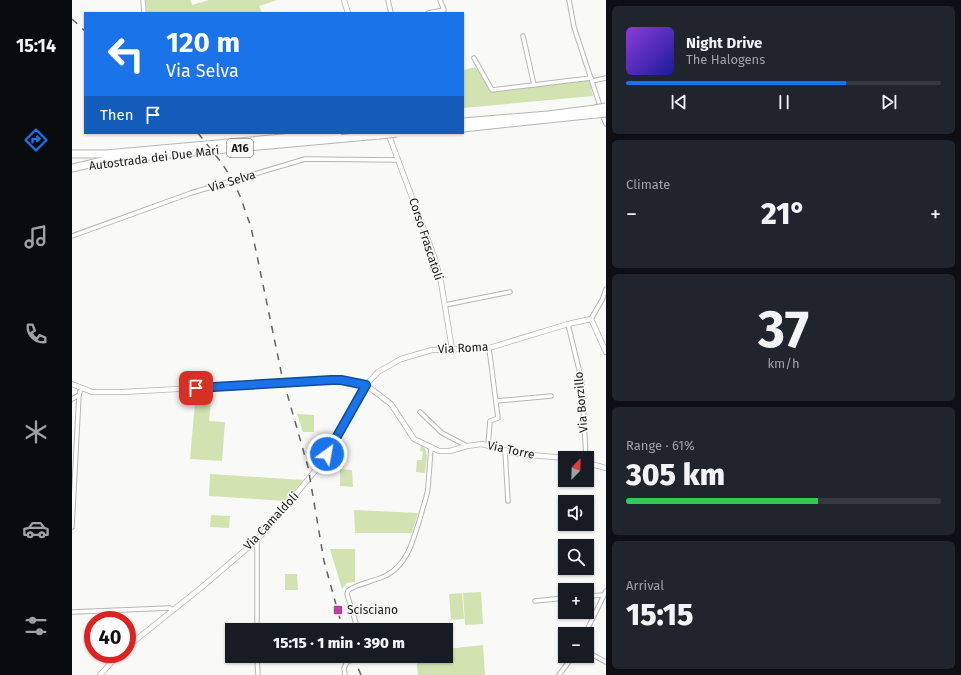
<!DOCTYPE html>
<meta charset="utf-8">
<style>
:root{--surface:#171b24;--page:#20242c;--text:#f1f3f6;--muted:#9ea1a6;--line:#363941;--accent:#1a73e8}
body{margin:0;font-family:"Fira Sans",sans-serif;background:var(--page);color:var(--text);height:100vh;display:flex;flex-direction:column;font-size:15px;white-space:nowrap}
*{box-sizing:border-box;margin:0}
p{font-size:13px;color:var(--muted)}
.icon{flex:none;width:22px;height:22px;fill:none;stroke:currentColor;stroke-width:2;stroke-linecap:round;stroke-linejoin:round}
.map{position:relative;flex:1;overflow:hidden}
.panel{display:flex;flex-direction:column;gap:6px;padding:6px;background:#0d0f14;width:355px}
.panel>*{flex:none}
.guide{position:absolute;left:12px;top:12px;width:380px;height:122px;border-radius:0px;box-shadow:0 1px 3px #0004;background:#1a73e8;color:#fff;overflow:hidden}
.needle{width:26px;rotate:23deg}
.buttons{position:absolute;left:486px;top:451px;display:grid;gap:8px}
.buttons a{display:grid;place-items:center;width:36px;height:36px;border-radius:0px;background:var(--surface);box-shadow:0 1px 3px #0004;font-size:20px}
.speed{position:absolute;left:12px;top:611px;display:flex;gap:8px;font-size:20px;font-weight:700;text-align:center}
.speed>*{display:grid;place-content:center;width:52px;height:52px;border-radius:50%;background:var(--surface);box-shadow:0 1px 3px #0004;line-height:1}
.speed .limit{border:6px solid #d22;background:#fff;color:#111}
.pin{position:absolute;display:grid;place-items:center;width:34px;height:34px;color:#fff;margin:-17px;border-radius:8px;box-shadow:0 2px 6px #0006}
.me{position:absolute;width:44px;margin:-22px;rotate:32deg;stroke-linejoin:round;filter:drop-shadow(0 0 3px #0008)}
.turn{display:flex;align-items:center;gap:14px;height:84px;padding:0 16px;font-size:18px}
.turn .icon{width:52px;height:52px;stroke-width:2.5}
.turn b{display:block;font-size:28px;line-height:34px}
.then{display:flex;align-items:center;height:38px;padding:0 16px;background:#0003;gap:8px;font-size:15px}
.big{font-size:30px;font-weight:800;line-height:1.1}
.panel .tile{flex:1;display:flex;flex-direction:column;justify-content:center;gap:6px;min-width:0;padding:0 14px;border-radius:6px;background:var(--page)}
.panel .dial{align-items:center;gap:0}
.dial b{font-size:52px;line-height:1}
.song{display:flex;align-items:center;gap:12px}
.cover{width:48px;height:48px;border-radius:6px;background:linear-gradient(135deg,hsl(270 70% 55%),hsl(240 70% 35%))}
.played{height:4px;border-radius:2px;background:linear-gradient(90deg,var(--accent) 70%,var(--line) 70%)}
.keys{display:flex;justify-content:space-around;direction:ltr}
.heat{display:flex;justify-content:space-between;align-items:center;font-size:22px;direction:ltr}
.charge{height:6px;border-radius:3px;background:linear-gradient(90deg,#34c759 61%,var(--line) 0)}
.trip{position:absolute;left:153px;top:623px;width:228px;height:40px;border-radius:0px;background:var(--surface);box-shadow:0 1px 3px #0004;font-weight:800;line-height:40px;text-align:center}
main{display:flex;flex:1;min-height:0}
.tabs{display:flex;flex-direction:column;width:72px;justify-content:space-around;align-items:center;background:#090b0e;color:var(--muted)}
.tabs .icon{width:28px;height:28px}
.tabs .on{color:var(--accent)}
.tabs b{font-size:18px;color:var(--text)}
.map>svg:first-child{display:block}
.green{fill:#d2e3b1}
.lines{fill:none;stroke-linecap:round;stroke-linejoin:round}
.minor-casing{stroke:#b5b6b3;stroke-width:5.5}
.tertiary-casing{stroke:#b5b6b3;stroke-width:6}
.motorway-casing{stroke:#b5b6b3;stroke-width:9}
.minor{stroke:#fff;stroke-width:3.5}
.tertiary{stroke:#fff;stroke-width:4.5}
.motorway{stroke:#fff;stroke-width:7}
.rail{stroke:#636362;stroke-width:1.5;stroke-dasharray:7 7;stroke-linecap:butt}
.motorway-bridge-casing{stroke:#b5b6b3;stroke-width:9;stroke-linecap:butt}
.motorway-bridge{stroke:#fff;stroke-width:7}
.route-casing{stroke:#114b97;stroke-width:10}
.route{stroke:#1a73e8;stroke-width:7}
.poi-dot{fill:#b5439e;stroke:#f9faf7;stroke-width:1.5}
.labels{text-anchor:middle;stroke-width:3;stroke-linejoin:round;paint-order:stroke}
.shield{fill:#f9faf7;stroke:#5c5c5a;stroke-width:1}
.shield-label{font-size:11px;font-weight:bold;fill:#181817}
.street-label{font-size:12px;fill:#181817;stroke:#f9faf7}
.poi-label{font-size:12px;fill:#181817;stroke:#f9faf7;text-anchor:start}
</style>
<main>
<nav class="tabs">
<b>15:14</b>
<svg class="icon on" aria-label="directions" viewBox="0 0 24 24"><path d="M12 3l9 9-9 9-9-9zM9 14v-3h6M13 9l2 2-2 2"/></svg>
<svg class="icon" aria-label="music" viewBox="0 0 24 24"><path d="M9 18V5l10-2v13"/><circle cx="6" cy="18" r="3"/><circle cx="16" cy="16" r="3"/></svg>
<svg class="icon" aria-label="phone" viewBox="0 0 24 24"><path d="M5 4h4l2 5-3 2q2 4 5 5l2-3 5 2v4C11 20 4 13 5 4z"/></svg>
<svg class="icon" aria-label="climate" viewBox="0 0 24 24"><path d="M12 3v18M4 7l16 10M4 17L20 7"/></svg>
<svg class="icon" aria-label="car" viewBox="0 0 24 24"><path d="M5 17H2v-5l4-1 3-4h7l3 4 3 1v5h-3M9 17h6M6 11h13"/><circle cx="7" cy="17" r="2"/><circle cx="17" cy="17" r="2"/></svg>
<svg class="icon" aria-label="filters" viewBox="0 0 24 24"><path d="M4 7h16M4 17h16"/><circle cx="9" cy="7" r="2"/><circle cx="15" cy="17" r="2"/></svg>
</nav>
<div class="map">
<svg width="534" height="675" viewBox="0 0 534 675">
<rect width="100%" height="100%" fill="#f9faf7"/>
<g class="green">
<path d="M74,0H119L120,5L137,0H205L187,6L190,13H75Z"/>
<path d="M405,67L418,92L517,80L521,96L391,108V70Z"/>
<path d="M124,391H140L137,421L153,422L150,461L118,459Z"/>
<path d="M225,414L242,415V432H231Z"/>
<path d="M349,445C358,450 354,464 353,473L344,472L345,460H350L351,452L348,451Z"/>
<path d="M268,469L280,470L281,487L268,486Z"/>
<path d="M138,474L231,480L215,501L137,496Z"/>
<path d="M282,510L346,513L340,533H283Z"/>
<path d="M139,515L158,516L157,528L138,527Z"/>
<path d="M258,549H283V582L275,583L270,589Z"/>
<path d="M213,574H225L226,590H213Z"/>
<path d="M409,592L411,624L393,625L391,593Z"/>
<path d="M390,593L392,619L379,620L377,594Z"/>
<path d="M411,645L413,675H346L344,656H374V649Z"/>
</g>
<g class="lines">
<g class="minor-casing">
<g id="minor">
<path d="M71,0L72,13"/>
<path d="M316,0L319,13"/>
<path d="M497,0L502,27L527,103"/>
<path d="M356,13L372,10L368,0"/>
<path d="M451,36L462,85"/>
<path d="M402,58L420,90L519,78"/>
<path d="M520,81L534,78"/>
<path d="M532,119L534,124"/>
<path d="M0,236L119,193L233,159L326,160"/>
<path d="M373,305L438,292"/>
<path d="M519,319L530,300L534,289"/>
<path d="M496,324L510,382L514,458"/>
<path d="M0,399L7,395L9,388"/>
<path d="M424,401L479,396"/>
<path d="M348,412L370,433L395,446"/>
<path d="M416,445L418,421L426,418L417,348"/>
<path d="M433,451L436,501"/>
<path d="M0,527L7,395"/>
<path d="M185,540V630"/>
<path d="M515,596L532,595"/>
<path d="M463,601L493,598"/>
<path d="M0,612L98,608L101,610"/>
<path d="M286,630L275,594L276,591C280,585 307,580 315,575C337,563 342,537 349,515C351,506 355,497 356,488C357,475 358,461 359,448"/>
<path d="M513,634L534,591"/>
<path d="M515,652L534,662"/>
<path d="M185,656L186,675"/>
<path d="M273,675L272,668L275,662L291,656"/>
<path d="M487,675L501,656"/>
</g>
</g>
<g class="tertiary-casing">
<g id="tertiary">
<path d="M272,0L276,13"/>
<path d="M316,133L363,259L369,282L380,349"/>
<path d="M0,384L20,392H51L269,380L294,385L319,404L342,439L367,451H378L395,446L410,444L447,454L493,458"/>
<path d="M515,463L534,468"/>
<path d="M55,647L130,587L185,540L201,522L247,466L267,435L294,385L306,372L329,359L360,350L417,348L496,324L519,319L534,352"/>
<path d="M28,675L47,654"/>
</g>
</g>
<g class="motorway-casing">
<g id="motorway">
<path d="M391,122L476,115L523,109"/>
<path d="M391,128L524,114"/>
<path d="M0,154H34L266,133"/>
<path d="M0,168L35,160L307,135"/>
</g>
</g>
<use href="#minor" class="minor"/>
<use href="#tertiary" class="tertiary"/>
<use href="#motorway" class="motorway"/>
<g class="rail">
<path d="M0,19L13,31"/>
<path d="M126,133L149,162L160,179L168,196L179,227L210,376L236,467L252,561L271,630"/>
<path d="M281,656L289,675"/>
</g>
<g class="motorway-bridge-casing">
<g id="motorway-bridge">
<path d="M523,109L534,107"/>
<path d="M524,114L534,113"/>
<path d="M307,135L325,133"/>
</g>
</g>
<use href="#motorway-bridge" class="motorway-bridge"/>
</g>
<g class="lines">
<g class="route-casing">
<path id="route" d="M124,388L259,380H269L294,385L255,454"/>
</g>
<use href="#route" class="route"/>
</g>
<rect class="poi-dot" x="261" y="605" width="10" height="10" rx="2"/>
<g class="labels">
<rect class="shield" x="155" y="139" width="26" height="18" rx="3"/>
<g class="shield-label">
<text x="168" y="152">A16</text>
</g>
<g class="street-label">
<text transform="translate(82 158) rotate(-7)" y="4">Autostrada dei Due Mari</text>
<text transform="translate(160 181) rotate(-17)" y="4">Via Selva</text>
<text transform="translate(354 239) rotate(72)" y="4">Corso Frascatoli</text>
<text transform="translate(391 348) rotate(-3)" y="4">Via Roma</text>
<text transform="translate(509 402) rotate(-95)" y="4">Via Borzillo</text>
<text transform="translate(439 450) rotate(12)" y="4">Via Torre</text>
<text transform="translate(199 521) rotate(-47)" y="4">Via Camaldoli</text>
</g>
<g class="poi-label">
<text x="275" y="614">Scisciano</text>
</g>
</g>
</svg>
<div class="buttons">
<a><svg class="needle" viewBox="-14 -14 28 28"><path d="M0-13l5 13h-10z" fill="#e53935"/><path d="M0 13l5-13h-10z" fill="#9ea1a6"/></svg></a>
<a><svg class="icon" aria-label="sound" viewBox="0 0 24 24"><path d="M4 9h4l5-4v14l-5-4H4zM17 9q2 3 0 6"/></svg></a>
<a><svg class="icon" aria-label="search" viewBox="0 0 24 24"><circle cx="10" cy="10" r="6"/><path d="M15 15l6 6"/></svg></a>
<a>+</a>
<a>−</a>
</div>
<div class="speed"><div class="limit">40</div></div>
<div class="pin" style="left:124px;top:388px;background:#d93025"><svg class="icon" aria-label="arrive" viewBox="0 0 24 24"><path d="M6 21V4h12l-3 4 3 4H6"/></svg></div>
<svg class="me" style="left:255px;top:454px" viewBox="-20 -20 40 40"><circle r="17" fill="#1a73e8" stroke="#fff" stroke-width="3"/><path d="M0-11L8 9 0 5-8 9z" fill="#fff"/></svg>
<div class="trip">15:15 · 1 min · 390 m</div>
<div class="guide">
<div class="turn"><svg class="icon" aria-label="left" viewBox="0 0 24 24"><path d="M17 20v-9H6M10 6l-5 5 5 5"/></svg><div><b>120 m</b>Via Selva</div></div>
<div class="then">Then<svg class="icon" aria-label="arrive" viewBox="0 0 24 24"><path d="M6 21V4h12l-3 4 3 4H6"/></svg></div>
</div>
</div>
<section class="panel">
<div class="tile">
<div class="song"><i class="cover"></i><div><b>Night Drive</b><p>The Halogens</p></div></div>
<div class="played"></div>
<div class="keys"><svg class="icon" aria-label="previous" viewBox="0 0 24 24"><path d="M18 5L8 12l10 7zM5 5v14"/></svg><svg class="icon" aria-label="pause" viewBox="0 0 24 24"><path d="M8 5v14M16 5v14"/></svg><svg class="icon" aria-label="next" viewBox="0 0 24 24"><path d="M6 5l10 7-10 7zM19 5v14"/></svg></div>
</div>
<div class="tile"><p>Climate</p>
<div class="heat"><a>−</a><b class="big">21°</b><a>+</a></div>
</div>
<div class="tile dial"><b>37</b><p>km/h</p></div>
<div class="tile"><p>Range · 61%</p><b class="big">305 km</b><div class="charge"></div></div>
<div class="tile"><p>Arrival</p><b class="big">15:15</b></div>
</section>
</main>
